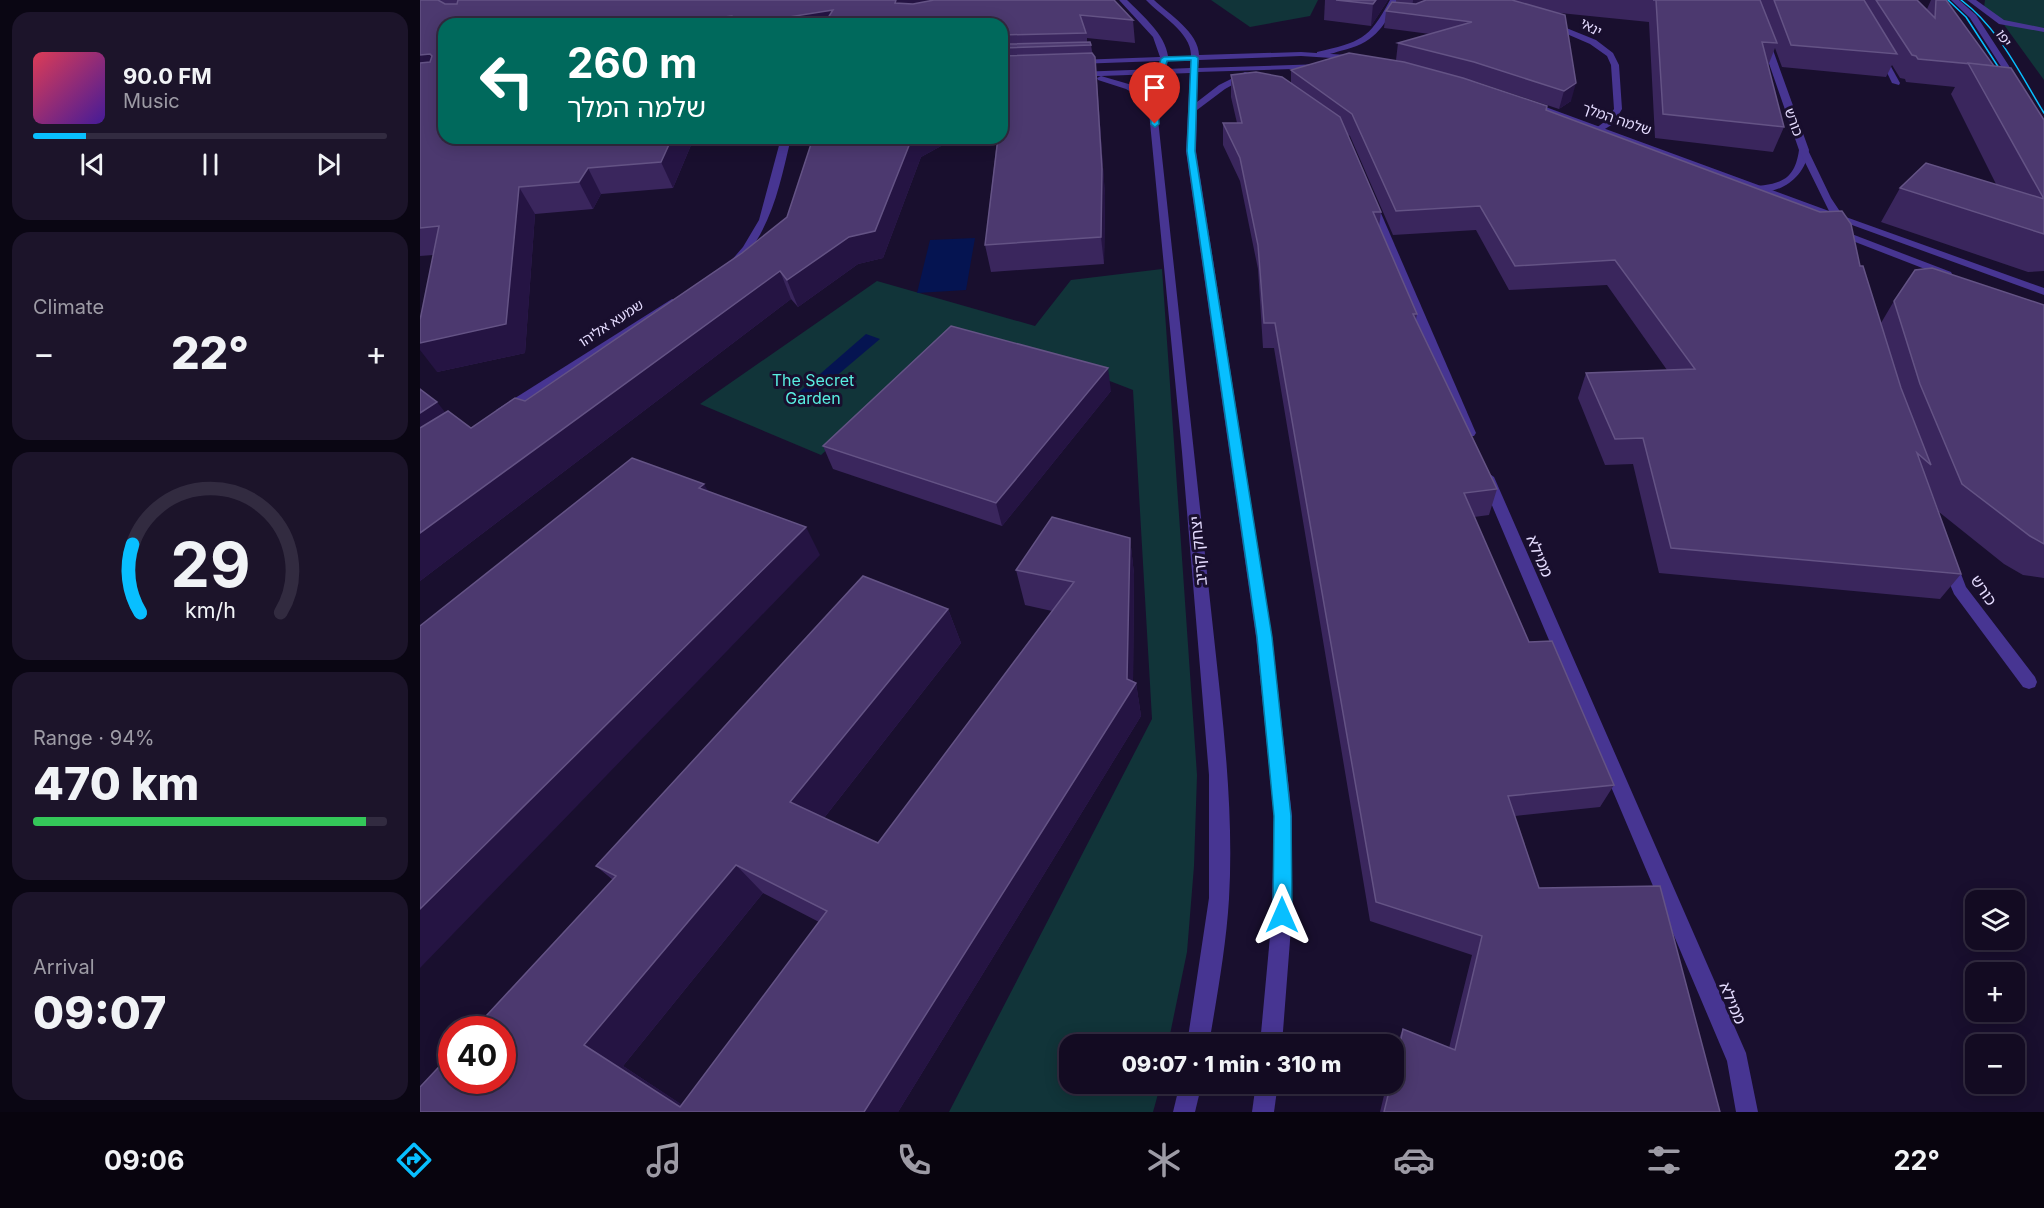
<!DOCTYPE html>
<meta charset="utf-8">
<style>
:root{--surface:#130b22;--page:#1c142a;--text:#f1f3f6;--muted:#9d9ba5;--line:#322b40;--accent:#08bfff}
body{margin:0;font-family:Inter,"Noto Sans Hebrew",sans-serif;background:var(--page);color:var(--text);height:100vh;display:flex;flex-direction:column;font-size:22px;white-space:nowrap}
*{box-sizing:border-box;margin:0}
p{font-size:20px;color:var(--muted)}
.icon{flex:none;width:33px;height:33px;fill:none;stroke:currentColor;stroke-width:2;stroke-linecap:round;stroke-linejoin:round}
.map{position:relative;flex:1;overflow:hidden}
.sheet{display:flex;flex-direction:column;gap:12px;padding:12px;background:#0a0613;width:420px}
.sheet>*{flex:none}
.guide{position:absolute;left:18px;top:18px;width:570px;height:126px;border-radius:18px;box-shadow:0 3px 15px #0003,0 0 0 2px var(--line);background:#00695c;color:#fff;overflow:hidden}
.buttons{position:absolute;left:1545px;top:890px;display:grid;gap:12px}
.buttons a{display:grid;place-items:center;width:60px;height:60px;border-radius:12px;background:var(--surface);box-shadow:0 3px 15px #0003,0 0 0 2px var(--line);font-size:30px}
.speed{position:absolute;left:18px;top:1016px;display:flex;gap:12px;font-size:30px;font-weight:700;text-align:center}
.speed>*{display:grid;place-content:center;width:78px;height:78px;border-radius:50%;background:var(--surface);box-shadow:0 3px 15px #0003,0 0 0 2px var(--line);line-height:1}
.speed .limit{border:9px solid #d22;background:#fff;color:#111}
.pin{position:absolute;display:grid;place-items:center;width:51px;height:51px;color:#fff;margin:-62px -26px;border-radius:50% 50% 50% 0;rotate:-45deg;box-shadow:0 0 6px #0007}
.pin .icon{rotate:45deg}
.me{position:absolute;width:66px;margin:-33px;rotate:0deg;stroke-linejoin:round;filter:drop-shadow(0 0 4px #0008)}
.turn{display:flex;align-items:center;gap:21px;height:126px;padding:0 30px;font-size:27px}
.turn .icon{width:78px;height:78px;stroke-width:2.5}
.turn b{display:block;font-size:42px;line-height:51px}
.big{font-size:45px;font-weight:800;line-height:1.1}
.sheet .tile{flex:1;display:flex;flex-direction:column;justify-content:center;gap:9px;min-width:0;padding:0 21px;border-radius:18px;background:var(--page)}
.sheet .dial{align-items:center;gap:0}
.dial svg{height:156px;overflow:visible;fill:none;stroke:var(--line);stroke-width:7;stroke-linecap:round;text-anchor:middle}
.dial text{fill:var(--text);stroke:none}
.song{display:flex;align-items:center;gap:18px}
.cover{width:72px;height:72px;border-radius:9px;background:linear-gradient(135deg,hsl(350 70% 55%),hsl(260 70% 35%))}
.played{height:6px;border-radius:3px;background:linear-gradient(90deg,var(--accent) 15%,var(--line) 15%)}
.keys{display:flex;justify-content:space-around;direction:ltr}
.heat{display:flex;justify-content:space-between;align-items:center;font-size:33px;direction:ltr}
.charge{height:9px;border-radius:4px;background:linear-gradient(90deg,#34c759 94%,var(--line) 0)}
.trip{position:absolute;left:639px;top:1034px;width:345px;height:60px;border-radius:18px;background:var(--surface);box-shadow:0 3px 15px #0003,0 0 0 2px var(--line);font-weight:800;line-height:60px;text-align:center}
.dock{display:flex;height:96px;justify-content:space-around;align-items:center;background:#08040e;color:var(--muted)}
.dock .icon{width:42px;height:42px}
.dock .active{color:var(--accent)}
.dock b{font-size:27px;color:var(--text)}
main{display:flex;flex:1;min-height:0}
.map>svg:first-child{display:block}
.green{fill:#113439}
.water{fill:#051451}
.lines{fill:none;stroke-linecap:round;stroke-linejoin:round}
.pedestrian{fill:#473592;fill-rule:evenodd}
.minor{fill:#473592;fill-rule:evenodd}
.tertiary{fill:#473592;fill-rule:evenodd}
.tram{stroke:#08bfff;stroke-width:1.5}
.wall{fill:#3a265d;fill-rule:evenodd}
.shaded-wall{fill:#251443}
.building{fill:#4c396f;stroke:#645385;stroke-width:1.5;fill-rule:evenodd}
.route{fill:#08bfff;stroke:#057ca6;stroke-width:1.5}
.labels{text-anchor:middle;stroke-width:6;stroke-linejoin:round;paint-order:stroke}
.far-street-label{font-size:14px;fill:#e5dcff;stroke:#190f2e}
.park-label{font-size:16px;fill:#59eee0;stroke:#190f2e}
.street-label{font-size:16px;fill:#e5dcff;stroke:#190f2e}
</style>
<main>
<section class="sheet">
<div class="tile">
<div class="song"><i class="cover"></i><div><b>90.0 FM</b><p>Music</p></div></div>
<div class="played"></div>
<div class="keys"><svg class="icon" aria-label="previous" viewBox="0 0 24 24"><path d="M18 5L8 12l10 7zM5 5v14"/></svg><svg class="icon" aria-label="pause" viewBox="0 0 24 24"><path d="M8 5v14M16 5v14"/></svg><svg class="icon" aria-label="next" viewBox="0 0 24 24"><path d="M6 5l10 7-10 7zM19 5v14"/></svg></div>
</div>
<div class="tile"><p>Climate</p>
<div class="heat"><a>−</a><b class="big">22°</b><a>+</a></div>
</div>
<div class="tile dial"><svg viewBox="0 0 100 80">
<path d="M14 69A42 42 0 1 1 86 69"/>
<path d="M14 69A42 42 0 0 1 10 34" stroke="#08bfff"/>
<text x="50" y="56" font-size="32" font-weight="700">29</text>
<text x="50" y="72" font-size="11">km/h</text>
</svg></div>
<div class="tile"><p>Range · 94%</p><b class="big">470 km</b><div class="charge"></div></div>
<div class="tile"><p>Arrival</p><b class="big">09:07</b></div>
</section>
<div class="map">
<svg width="1624" height="1112" viewBox="0 0 1624 1112">
<rect width="100%" height="100%" fill="#190f2e"/>
<g class="green">
<path d="M791,0H898L890,16L830,27Z"/>
<path d="M1565,0H1624V80L1582,22L1564,7Z"/>
<path d="M742,269L777,775L774,866L767,952L748,1044H650V1083H741L733,1112H529L732,719L713,390L599,346L537,332L401,455L280,404L457,281L615,326L651,280Z"/>
</g>
<g class="water">
<path d="M555,238L546,290L497,293L510,240Z"/>
<path d="M446,334L460,339L388,400L377,394Z"/>
</g>
<g class="lines">
<g class="pedestrian">
<path d="M1531,0H1539L1556,15L1600,83L1599,85H1593L1550,18Z"/>
<path d="M1547,0H1556L1584,20L1624,28V32L1579,24Z"/>
<path d="M948,202L957,204L1056,433L1054,436H1044L1042,433L947,204Z"/>
<path d="M1067,472L1074,477L1326,1053L1338,1112H1316L1307,1061L1060,477Z"/>
<path d="M1528,555L1533,557L1536,561L1546,587L1615,677L1617,682L1615,687L1609,689L1603,687L1534,594L1520,561L1523,557Z"/>
</g>
<g class="minor">
<path d="M970,0H978C962,30 954,43 920,51C913,53 905,56 897,56V52C940,42 949,40 970,0Z"/>
<path d="M1327,0H1335L1389,150C1384,182 1355,197 1324,192V188C1353,183 1374,187 1379,150Z"/>
<path d="M1129,21L1176,40L1193,53L1199,65L1202,109L1193,124L1180,132L1177,141L1169,139L1172,131L1187,120L1194,109L1191,65L1187,56L1170,44L1126,25Z"/>
<path d="M1457,52L1464,54L1480,83L1479,85L1472,83Z"/>
<path d="M361,138H371C360,184 352,228 319,264H311L310,262L323,247L339,220Z"/>
<path d="M252,299L256,300V304L87,413H77L76,410Z"/>
</g>
<g class="tertiary">
<path d="M699,0H707C722,15 745,34 748,56H771C772,33 740,15 726,0H734C749,14 779,33 779,55L881,52L942,56L946,58L942,60L881,56L779,60L778,68L903,64L907,66L903,68L778,72L777,102L799,85L825,72L832,74L805,89L777,110L776,151L852,637L872,816V915L862,1044H840L852,915L854,816L836,637L766,151L770,73L744,74L736,101L800,693C807,761 813,830 809,899C806,947 797,996 789,1044H767L789,898V775L762,452L728,102L706,89L678,80L677,78L681,76H657L653,74L657,72L738,69L740,61L657,64L653,62L657,60L740,57L733,37ZM771,60L770,68L746,69L748,61ZM736,74L729,95L712,85L681,76Z"/>
<path d="M1106,102H1112L1409,211L1379,150L1387,148L1411,198L1423,216L1624,288V295L1106,106Z"/>
<path d="M1416,228L1531,272L1532,274L1527,277L1523,276L1412,233V229Z"/>
<path d="M760,1083H782L775,1112H753Z"/>
<path d="M836,1083H858L854,1112H832Z"/>
</g>
<g class="tram">
<path d="M1528,0L1546,17L1588,82"/>
<path d="M1541,0C1579,28 1600,74 1624,113"/>
</g>
</g>
<g class="wall">
<path d="M0,0H694L713,20L715,43L667,38V42L671,45L677,81L685,196L684,264L571,272L565,245L577,140L537,142L521,146L501,157L463,258L438,264L378,307L371,299L0,581L25,413L51,428L105,401L322,253L367,217L393,138H582V24H24V138H274L253,188L181,194L173,209L115,214L105,353L17,372L13,255L0,256Z"/>
<path d="M905,0H968L951,26L904,20Z"/>
<path d="M976,0H1497L1507,9L1511,0H1526L1574,66L1624,120V271L1608,272L1461,222L1480,188L1576,184L1531,94L1535,87L1486,82L1485,79L1480,78L1472,65L1466,77L1362,67L1355,48L1348,66L1364,127L1353,152L1235,138L1229,22L1140,13L1151,101L1139,109L1051,80L1126,110L1440,266L1461,323L1474,301L1624,305V578L1603,575L1584,564L1519,512L1505,474L1541,574L1520,599L1239,573L1213,464L1185,465L1158,398L1166,373L1247,370L1187,285L1089,290L1056,230L973,235L930,136L927,134L961,212L959,227L997,314L996,320L1077,489L1069,515L1054,517L1109,642L1194,785L1180,807L1095,816L1119,888L1300,1112H960L967,1083H974V1056L976,1045L983,1029L1029,1048L1052,955L950,921L854,348H843L838,269L820,181L803,145V123H817L811,97V75L871,83V70L984,62L976,60L978,43L1010,34L964,28L966,11L976,2Z"/>
<path d="M691,391L582,526L413,469L403,446Z"/>
<path d="M710,538L714,574L713,681L716,683L721,716L478,1112H0L193,880L176,866L528,609L541,643L404,818L458,843L632,611L605,605L596,570ZM343,893L399,922L262,1105L203,1066Z"/>
</g>
<g class="shaded-wall">
<path d="M476,0H597L481,24L475,3Z"/>
<path d="M956,0H968L951,26L953,4Z"/>
<path d="M993,0H1023L992,12Z"/>
<path d="M413,10L417,24H324Z"/>
<path d="M312,16L314,24H244V23Z"/>
<path d="M10,54L24,78L0,80V55Z"/>
<path d="M675,57L677,81L685,196L684,264L681,237Z"/>
<path d="M1156,83L1151,101L1139,109L1144,91Z"/>
<path d="M252,138H274L253,188L241,162Z"/>
<path d="M492,138H536L537,142L521,146L501,157L463,258L438,264L378,307L367,280Z"/>
<path d="M168,168L181,194L173,209L159,182Z"/>
<path d="M99,187L115,214L105,353L17,372L0,350V343Z"/>
<path d="M360,271L371,299L0,581V533Z"/>
<path d="M688,368L691,391L582,526L576,503Z"/>
<path d="M17,402L40,431L0,456V413Z"/>
<path d="M284,484L301,512L279,488Z"/>
<path d="M386,527L400,555L0,968V909Z"/>
<path d="M710,538L714,574L713,688L716,683L721,716L478,1112H444L707,679Z"/>
<path d="M528,609L541,643L393,832L370,802Z"/>
<path d="M316,865L343,893L203,1066L273,1112L260,1107L164,1045Z"/>
</g>
<g class="building">
<path d="M0,0H18L25,4H37L38,0H476L475,3L493,4L514,0H694L713,20L660,15L666,33L582,35V24H404L413,10L324,24H315L312,16L244,24H24V138H252L241,162L168,168L159,182L99,187L86,324L0,343V320L19,226L0,228V63L10,62L12,56L10,54L0,55Z"/>
<path d="M916,0H956L953,4Z"/>
<path d="M1006,0H1092L1145,15L1156,83L1144,91L1054,62L978,43L1052,22L966,11L972,2L996,4Z"/>
<path d="M1233,0H1340L1357,43L1342,42L1364,127L1243,114L1236,0Z"/>
<path d="M1354,0H1444L1477,54L1371,45Z"/>
<path d="M1456,0H1497L1515,18L1516,0H1526L1574,66L1498,59L1496,56L1492,55Z"/>
<path d="M670,42L671,45L582,48V44Z"/>
<path d="M672,53L675,57L682,169L681,237L565,245L578,138H582V56Z"/>
<path d="M929,53L984,62L1043,78L1127,106L1126,110L1400,212L1422,211L1431,224L1440,266H1443L1481,388L1511,465L1497,453L1541,574L1251,548L1223,438L1195,439L1166,373L1275,369L1195,260L1095,266L1060,206L976,211L932,114L871,70Z"/>
<path d="M1548,63L1591,68L1624,120V234L1480,188L1506,163L1624,199Z"/>
<path d="M836,72L862,77L920,117L961,212H953L997,314H993L1077,489L1044,493L1109,642L1132,641L1194,785L1088,796L1119,888L1240,886L1300,1112H964L971,1083H974V1072L983,1029L1035,1050L1062,936L956,902L855,323H844L838,245L820,158L803,123H822L811,75Z"/>
<path d="M393,138H492L455,231L429,237L367,280L360,271L0,533V428L28,411L51,428L95,398L105,401L322,253L367,217Z"/>
<path d="M1512,268L1624,305V544L1610,536L1542,484L1500,384L1474,301L1495,270Z"/>
<path d="M531,326L688,368L576,503L403,446Z"/>
<path d="M0,389L17,402L0,413Z"/>
<path d="M212,458L284,484L279,488L386,527L0,909V626Z"/>
<path d="M632,517L710,538L707,679L716,683L444,1112H0V1087L32,1053V1080H82V1029H54L196,876L176,866L443,576L528,609L370,802L458,843L654,582L596,570ZM316,865L407,911L260,1107L164,1045Z"/>
</g>
<path class="route" d="M775,56L778,58L775,151L852,637L871,816L872,915L869,922L862,924L856,922L853,915L854,816L837,637L767,151L771,60L747,61L737,92L739,124L735,127L731,124L730,92L741,59L744,57Z"/>
<g class="labels">
<g class="far-street-label">
<text transform="translate(1171 27) rotate(29)" y="5">ינאי</text>
<text transform="translate(1584 38) rotate(57)" y="5">יפו</text>
<text transform="translate(1197 119) rotate(19)" y="5">שלמה המלך</text>
<text transform="translate(1374 122) rotate(70)" y="5">כורש</text>
<text transform="translate(191 323) rotate(-33)" y="5">שמעא אליהו</text>
</g>
<g class="park-label">
<text x="393" y="386">The Secret<tspan x="393" dy="18">Garden</tspan></text>
</g>
<g class="street-label">
<text transform="translate(778 551) rotate(-95)" y="6">יצחק קריב</text>
<text transform="translate(1120 556) rotate(67)" y="6">ממילא</text>
<text transform="translate(1564 590) rotate(55)" y="6">כורש</text>
<text transform="translate(1313 1003) rotate(67)" y="6">ממילא</text>
</g>
</g>
</svg>
<div class="buttons">
<a><svg class="icon" aria-label="layers" viewBox="0 0 24 24"><path d="M12 4l9 5-9 5-9-5zM3 14l9 5 9-5"/></svg></a>
<a>+</a>
<a>−</a>
</div>
<div class="speed"><div class="limit">40</div></div>
<div class="pin" style="left:735px;top:124px;background:#d93025"><svg class="icon" aria-label="arrive" viewBox="0 0 24 24"><path d="M6 21V4h12l-3 4 3 4H6"/></svg></div>
<svg class="me" style="left:862px;top:915px" viewBox="-20 -20 40 40"><path d="M0-17L14 15 0 8-14 15z" fill="#08bfff" stroke="#fff" stroke-width="4"/></svg>
<div class="trip">09:07 · 1 min · 310 m</div>
<div class="guide">
<div class="turn"><svg class="icon" aria-label="left" viewBox="0 0 24 24"><path d="M17 20v-9H6M10 6l-5 5 5 5"/></svg><div><b>260 m</b>שלמה המלך</div></div>
</div>
</div>
</main>
<nav class="dock">
<b>09:06</b>
<svg class="icon active" aria-label="directions" viewBox="0 0 24 24"><path d="M12 3l9 9-9 9-9-9zM9 14v-3h6M13 9l2 2-2 2"/></svg>
<svg class="icon" aria-label="music" viewBox="0 0 24 24"><path d="M9 18V5l10-2v13"/><circle cx="6" cy="18" r="3"/><circle cx="16" cy="16" r="3"/></svg>
<svg class="icon" aria-label="phone" viewBox="0 0 24 24"><path d="M5 4h4l2 5-3 2q2 4 5 5l2-3 5 2v4C11 20 4 13 5 4z"/></svg>
<svg class="icon" aria-label="climate" viewBox="0 0 24 24"><path d="M12 3v18M4 7l16 10M4 17L20 7"/></svg>
<svg class="icon" aria-label="car" viewBox="0 0 24 24"><path d="M5 17H2v-5l4-1 3-4h7l3 4 3 1v5h-3M9 17h6M6 11h13"/><circle cx="7" cy="17" r="2"/><circle cx="17" cy="17" r="2"/></svg>
<svg class="icon" aria-label="filters" viewBox="0 0 24 24"><path d="M4 7h16M4 17h16"/><circle cx="9" cy="7" r="2"/><circle cx="15" cy="17" r="2"/></svg>
<b>22°</b>
</nav>
